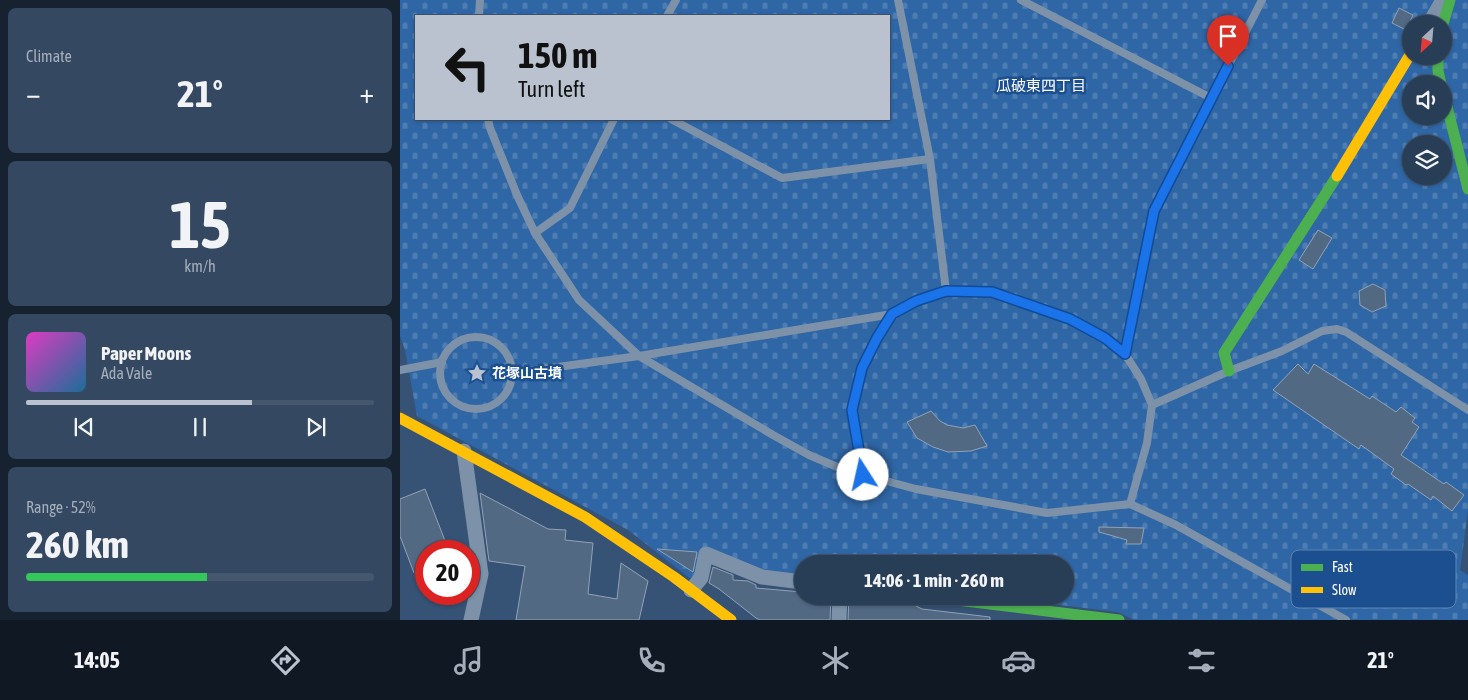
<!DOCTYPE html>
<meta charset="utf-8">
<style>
:root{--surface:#283e57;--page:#344961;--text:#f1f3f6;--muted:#a5aeba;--line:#44576d;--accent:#b9c2ce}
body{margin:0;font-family:"Asap Condensed","Noto Sans JP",sans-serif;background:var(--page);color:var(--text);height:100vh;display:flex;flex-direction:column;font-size:19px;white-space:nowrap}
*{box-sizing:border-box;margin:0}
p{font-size:16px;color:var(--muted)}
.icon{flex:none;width:28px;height:28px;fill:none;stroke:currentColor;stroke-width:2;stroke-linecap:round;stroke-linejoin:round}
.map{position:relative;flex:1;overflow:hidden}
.panel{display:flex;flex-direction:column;gap:8px;padding:8px;background:#162230;width:400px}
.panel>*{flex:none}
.banner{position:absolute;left:15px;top:15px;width:475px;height:105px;border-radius:0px;box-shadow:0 1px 4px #0004,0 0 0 1px var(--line);background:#b9c2ce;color:#111;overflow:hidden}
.needle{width:32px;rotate:206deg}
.fabs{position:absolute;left:1002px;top:15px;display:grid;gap:10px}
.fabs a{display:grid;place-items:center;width:50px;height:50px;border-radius:50%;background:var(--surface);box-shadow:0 1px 4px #0004,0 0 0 1px var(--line);font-size:25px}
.speed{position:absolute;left:15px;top:540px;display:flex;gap:10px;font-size:25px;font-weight:700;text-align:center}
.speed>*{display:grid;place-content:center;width:65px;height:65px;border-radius:50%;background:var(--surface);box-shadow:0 1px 4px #0004,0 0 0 1px var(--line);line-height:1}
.speed .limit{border:8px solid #d22;background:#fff;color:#111}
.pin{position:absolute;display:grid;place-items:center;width:42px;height:42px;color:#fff;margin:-51px -21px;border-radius:50% 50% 50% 0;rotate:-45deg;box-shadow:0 0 5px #0007}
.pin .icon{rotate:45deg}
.me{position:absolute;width:55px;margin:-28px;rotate:350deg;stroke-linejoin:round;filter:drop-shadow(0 0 4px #0008)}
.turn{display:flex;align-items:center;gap:18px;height:105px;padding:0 20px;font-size:22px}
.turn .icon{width:65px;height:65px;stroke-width:2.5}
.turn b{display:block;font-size:35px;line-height:42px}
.big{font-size:38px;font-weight:700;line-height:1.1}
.panel .tile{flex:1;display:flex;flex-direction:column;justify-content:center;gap:8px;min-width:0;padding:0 18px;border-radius:8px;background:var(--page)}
.panel .dial{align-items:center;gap:0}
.dial b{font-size:65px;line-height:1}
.song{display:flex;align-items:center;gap:15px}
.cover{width:60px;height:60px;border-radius:8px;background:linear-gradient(135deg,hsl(310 70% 55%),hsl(200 70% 35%))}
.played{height:5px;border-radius:2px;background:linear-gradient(90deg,var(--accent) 65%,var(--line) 65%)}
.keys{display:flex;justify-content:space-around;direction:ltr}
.heat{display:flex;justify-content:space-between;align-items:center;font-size:28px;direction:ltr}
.charge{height:8px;border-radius:4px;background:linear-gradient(90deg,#34c759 52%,var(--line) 0)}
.trip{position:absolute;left:394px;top:555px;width:280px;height:50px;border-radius:25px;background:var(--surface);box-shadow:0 1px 4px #0004,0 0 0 1px var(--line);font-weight:700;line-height:50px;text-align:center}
.menu{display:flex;height:80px;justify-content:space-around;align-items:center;background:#101923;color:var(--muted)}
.menu .icon{width:35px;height:35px}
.menu .current{color:var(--accent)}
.menu b{font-size:22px;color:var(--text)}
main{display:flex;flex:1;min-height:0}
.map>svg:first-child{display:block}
.cemetery{fill:url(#cemetery-stones);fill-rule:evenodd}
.building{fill:#526984;stroke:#92a2b6}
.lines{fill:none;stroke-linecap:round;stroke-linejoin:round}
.lane{stroke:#7d92a8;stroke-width:8}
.street{stroke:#7d92a8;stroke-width:15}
.fast{stroke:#4caf50;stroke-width:11}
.slow{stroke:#ffc107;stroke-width:11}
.route-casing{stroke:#114b97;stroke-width:12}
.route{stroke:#1a73e8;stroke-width:9}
.labels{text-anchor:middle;stroke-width:5;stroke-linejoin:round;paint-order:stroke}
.poi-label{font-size:14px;font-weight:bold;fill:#fff;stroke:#1b4f8f;text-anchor:start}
.neighbourhood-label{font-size:15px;fill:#fff;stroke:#1b4f8f}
.key{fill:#1b4f8f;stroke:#5f84b1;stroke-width:1}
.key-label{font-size:14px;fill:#fff}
</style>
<main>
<section class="panel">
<div class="tile"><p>Climate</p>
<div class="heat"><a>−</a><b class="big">21°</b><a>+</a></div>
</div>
<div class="tile dial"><b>15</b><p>km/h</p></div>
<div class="tile">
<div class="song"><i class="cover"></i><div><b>Paper Moons</b><p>Ada Vale</p></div></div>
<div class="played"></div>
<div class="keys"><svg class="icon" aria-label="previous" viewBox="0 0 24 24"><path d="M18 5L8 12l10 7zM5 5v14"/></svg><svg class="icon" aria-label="pause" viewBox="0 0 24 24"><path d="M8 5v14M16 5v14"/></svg><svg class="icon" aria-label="next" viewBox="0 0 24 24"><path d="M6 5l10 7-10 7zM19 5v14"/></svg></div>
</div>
<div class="tile"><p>Range · 52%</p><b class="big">260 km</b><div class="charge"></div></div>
</section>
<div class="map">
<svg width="1068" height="620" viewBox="0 0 1068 620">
<defs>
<pattern id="cemetery-stones" width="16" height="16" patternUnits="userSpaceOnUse" patternTransform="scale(1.25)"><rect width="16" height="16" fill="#2f66a5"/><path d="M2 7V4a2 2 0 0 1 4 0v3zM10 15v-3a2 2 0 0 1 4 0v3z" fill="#4e7db2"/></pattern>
</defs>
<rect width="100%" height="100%" fill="#365274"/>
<path class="cemetery" d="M0,0H1068V511L1060,570L1068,575V620H734L718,612L584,596H665V564H402V576L365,571L303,548L299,574L291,579L228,530L17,416L5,350L0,336ZM16,16H489V119H16ZM1011,24H1044V56H1011ZM1011,84H1044V116H1011ZM1011,144H1044V176H1011Z"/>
<g class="building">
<path d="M999,8L1013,15L1006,30L992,23Z"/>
<path d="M918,230L932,238L913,269L899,260Z"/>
<path d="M973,284L985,290L986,306L972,312L960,305L959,291Z"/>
<path d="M898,364L908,374L914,364L970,399L972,396L996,412L1001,407L1015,418L1012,422L1019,427L1001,455L1044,484L1046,482L1064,495L1052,511L1033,496L1031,500L1008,484L1006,485L991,474L994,469L961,445L959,449L873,390Z"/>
<path d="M531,411L540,421L547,425L563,428L575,425L587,446L571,451L548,452L533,447L517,438L507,422Z"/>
<path d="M25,489L49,551H26V569L14,573L0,536V499Z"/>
<path d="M80,493L148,529L166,530L165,540L193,543L188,594L217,599L221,563L248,581L239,620H116L125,566L89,561Z"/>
<path d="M699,527L744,528L741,544H726L727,540L699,532Z"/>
<path d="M257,549L297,552L293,572Z"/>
<path d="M313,567L333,575V580L348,581L356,585V588L402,592V596H431L430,620H360L356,618L319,589L309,583Z"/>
<path d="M449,596H476L512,601L516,606L522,609L590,617V620H448Z"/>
</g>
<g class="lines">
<g class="lane">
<path d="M498,0L530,159L546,291"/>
<path d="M621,0L811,98"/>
<path d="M79,16L80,0"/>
<path d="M267,16L276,0"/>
<path d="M88,119L90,128L117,195L135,233L179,300L239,356L373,435L409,455L442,469L516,489L647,513L730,504L776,525L946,620"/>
<path d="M271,119L382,178L530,159"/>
<path d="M135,233L170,208L214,119"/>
<circle cx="76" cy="373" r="36"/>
<path d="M725,354L754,211L862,0"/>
<path d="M0,370L42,362"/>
<path d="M113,373L239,356L492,314L516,301L546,291L592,292L670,319L705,338L725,354L741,379L752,405L747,443L730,504"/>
<path d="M752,405L829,371L882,351L922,331L937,329L946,332L1068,410"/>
<path d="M463,475L452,410L462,368L477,338L492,314"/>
</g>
<g class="street">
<path d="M1029,24L1043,0"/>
<path d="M64,451L81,574L71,620"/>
<path d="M291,590L301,578L306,554L362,577L402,582"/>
<path d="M439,620L440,596"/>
</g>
<g class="fast">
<path d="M1043,24L1050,0"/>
<path d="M1038,56V71L1041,84"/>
<path d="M1044,95L1068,189"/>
<path d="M829,371L824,353L937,176"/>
<path d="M524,596L719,620"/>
</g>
<g class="slow">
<path d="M937,176L1011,53"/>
<path d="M0,418L185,517L274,577L331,620"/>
</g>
</g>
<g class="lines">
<g class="route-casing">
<path id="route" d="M463,475L452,410L462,368L477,338L492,314L516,301L546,291L592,292L670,319L705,338L725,354L754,211L828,66"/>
</g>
<use href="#route" class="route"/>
</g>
<defs>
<g id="sight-bare" transform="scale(1.5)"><path d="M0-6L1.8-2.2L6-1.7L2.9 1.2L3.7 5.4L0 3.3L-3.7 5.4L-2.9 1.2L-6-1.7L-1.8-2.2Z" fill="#b9c2ce" stroke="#1b4f8f" stroke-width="2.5" paint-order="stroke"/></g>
</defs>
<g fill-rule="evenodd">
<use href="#sight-bare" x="77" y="373"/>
</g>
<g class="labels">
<g class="poi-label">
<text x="92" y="378">花塚山古墳</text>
</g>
<g class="neighbourhood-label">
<text x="641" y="91">瓜破東四丁目</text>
</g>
</g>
<rect x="891" y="550" width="165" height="58" rx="8" class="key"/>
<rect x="901" y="564" width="22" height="7" fill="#4caf50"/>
<rect x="901" y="587" width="22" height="6" fill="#ffc107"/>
<g class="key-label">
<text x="932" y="572">Fast</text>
<text x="932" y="595">Slow</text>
</g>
</svg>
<div class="fabs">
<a><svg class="needle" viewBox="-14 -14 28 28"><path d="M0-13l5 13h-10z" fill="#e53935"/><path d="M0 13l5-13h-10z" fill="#a5aeba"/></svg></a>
<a><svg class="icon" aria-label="sound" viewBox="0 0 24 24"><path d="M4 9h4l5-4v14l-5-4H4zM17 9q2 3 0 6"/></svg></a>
<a><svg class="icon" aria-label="layers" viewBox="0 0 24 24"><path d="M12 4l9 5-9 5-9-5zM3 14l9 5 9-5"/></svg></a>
</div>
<div class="speed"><div class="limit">20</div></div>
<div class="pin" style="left:828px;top:66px;background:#d93025"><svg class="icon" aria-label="arrive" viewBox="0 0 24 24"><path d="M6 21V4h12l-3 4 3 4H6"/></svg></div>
<svg class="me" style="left:463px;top:475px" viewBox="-20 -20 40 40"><circle r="19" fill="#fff"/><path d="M0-13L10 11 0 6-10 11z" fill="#1a73e8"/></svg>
<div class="trip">14:06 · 1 min · 260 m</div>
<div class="banner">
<div class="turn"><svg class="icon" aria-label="left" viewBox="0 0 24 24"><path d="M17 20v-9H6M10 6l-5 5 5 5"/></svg><div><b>150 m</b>Turn left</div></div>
</div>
</div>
</main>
<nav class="menu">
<b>14:05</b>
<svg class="icon current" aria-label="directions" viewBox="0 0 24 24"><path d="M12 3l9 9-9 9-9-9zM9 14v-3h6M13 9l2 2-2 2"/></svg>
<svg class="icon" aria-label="music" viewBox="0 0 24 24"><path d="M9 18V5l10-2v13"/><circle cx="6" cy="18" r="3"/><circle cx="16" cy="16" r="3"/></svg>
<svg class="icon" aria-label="phone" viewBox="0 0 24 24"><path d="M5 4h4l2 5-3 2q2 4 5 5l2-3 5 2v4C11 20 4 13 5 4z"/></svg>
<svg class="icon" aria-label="climate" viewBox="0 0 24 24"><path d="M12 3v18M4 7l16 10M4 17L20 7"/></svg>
<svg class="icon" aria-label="car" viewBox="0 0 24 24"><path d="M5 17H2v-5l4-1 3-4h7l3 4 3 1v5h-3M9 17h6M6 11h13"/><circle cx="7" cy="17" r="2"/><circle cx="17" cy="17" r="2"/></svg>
<svg class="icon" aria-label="filters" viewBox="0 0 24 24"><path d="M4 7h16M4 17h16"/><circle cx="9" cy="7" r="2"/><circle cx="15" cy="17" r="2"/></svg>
<b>21°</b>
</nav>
